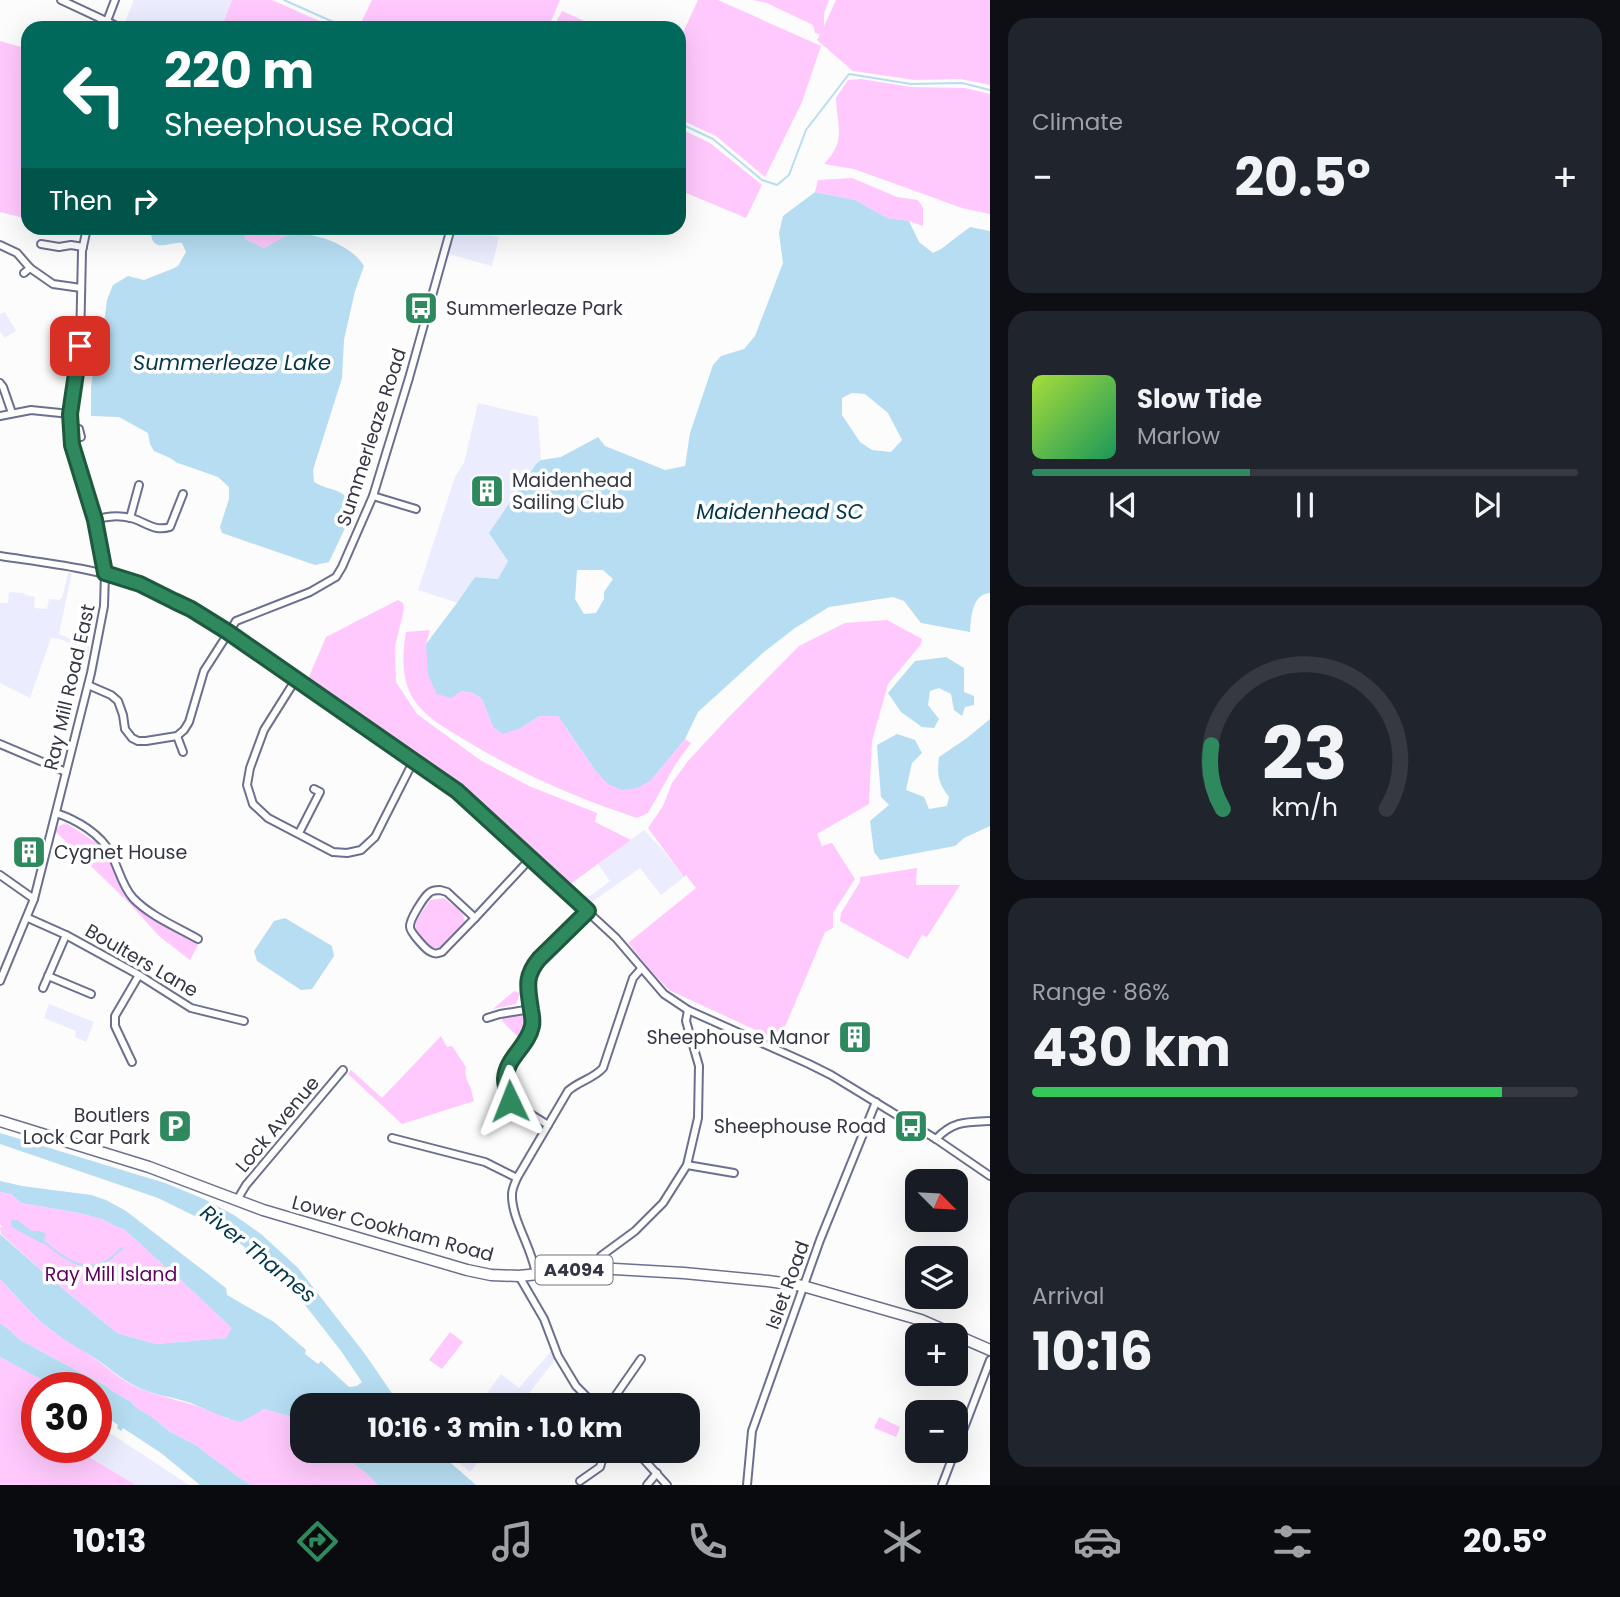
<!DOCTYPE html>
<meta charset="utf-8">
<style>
:root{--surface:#171b24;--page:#20242c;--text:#f1f3f6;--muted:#9ea1a6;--line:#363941;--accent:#2e895f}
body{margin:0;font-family:Poppins,sans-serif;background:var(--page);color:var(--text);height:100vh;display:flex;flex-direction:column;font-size:26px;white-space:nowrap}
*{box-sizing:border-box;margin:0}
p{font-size:23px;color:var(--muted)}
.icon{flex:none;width:38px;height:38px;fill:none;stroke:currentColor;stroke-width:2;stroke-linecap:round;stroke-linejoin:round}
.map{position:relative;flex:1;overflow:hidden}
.side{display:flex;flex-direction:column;gap:18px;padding:18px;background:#0d0f14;width:630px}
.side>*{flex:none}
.top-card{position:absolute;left:21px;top:21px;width:665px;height:214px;border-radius:21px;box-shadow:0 7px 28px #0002;background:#00695c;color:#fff;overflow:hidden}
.needle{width:46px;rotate:114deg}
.buttons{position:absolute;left:905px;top:1169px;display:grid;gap:14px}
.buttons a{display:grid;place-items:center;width:63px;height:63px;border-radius:14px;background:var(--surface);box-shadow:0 7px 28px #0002;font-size:35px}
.speed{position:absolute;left:21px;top:1372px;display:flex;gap:14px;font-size:35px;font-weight:700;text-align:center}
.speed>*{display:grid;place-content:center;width:91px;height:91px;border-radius:50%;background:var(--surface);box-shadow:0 7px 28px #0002;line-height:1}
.speed .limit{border:10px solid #d22;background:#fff;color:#111}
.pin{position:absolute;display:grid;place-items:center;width:60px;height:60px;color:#fff;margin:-30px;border-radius:14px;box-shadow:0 4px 10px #0006}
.me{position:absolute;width:77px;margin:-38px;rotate:358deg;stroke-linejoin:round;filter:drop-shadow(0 0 5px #0008)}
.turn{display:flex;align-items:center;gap:24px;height:147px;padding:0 28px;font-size:32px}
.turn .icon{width:91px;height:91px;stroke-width:2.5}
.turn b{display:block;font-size:49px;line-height:60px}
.then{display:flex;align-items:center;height:66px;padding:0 28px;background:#0003;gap:14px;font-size:26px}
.big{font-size:52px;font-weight:700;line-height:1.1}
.side .card{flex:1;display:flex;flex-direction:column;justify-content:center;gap:10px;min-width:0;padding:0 24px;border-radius:21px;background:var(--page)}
.side .dial{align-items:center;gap:0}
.dial svg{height:182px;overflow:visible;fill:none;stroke:var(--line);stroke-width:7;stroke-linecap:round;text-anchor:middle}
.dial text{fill:var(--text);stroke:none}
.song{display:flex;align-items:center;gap:21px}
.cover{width:84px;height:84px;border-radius:10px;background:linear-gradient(135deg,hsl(80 70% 55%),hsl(150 70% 35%))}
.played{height:7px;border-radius:4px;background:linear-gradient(90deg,var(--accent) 40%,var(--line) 40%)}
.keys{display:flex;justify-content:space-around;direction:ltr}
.heat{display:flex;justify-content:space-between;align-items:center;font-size:38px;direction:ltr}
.charge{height:10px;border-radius:5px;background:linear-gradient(90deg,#34c759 86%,var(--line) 0)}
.trip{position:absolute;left:290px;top:1393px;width:410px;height:70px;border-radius:21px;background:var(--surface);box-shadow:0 7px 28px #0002;font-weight:700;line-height:70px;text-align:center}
.tab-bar{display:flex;height:112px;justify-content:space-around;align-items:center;background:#090b0e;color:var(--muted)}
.tab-bar .icon{width:49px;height:49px}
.tab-bar .selected{color:var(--accent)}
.tab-bar b{font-size:32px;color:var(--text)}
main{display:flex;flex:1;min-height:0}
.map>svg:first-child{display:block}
.built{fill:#ebedff}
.green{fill:#ffc9fd}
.water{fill:#b6ddf2;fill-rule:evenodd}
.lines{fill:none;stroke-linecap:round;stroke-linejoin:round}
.stream{stroke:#b6ddf2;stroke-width:2}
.street-casing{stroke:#6c708f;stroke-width:10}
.primary-casing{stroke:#6c708f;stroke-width:13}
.street{stroke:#fff;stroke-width:6}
.primary{stroke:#fff;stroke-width:10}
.route-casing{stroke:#1e593e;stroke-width:18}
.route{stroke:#2e895f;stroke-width:12}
.labels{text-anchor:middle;stroke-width:7;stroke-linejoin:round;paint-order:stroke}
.shield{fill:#fff;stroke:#71727c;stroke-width:2}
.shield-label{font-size:18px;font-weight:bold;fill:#343644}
.poi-label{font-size:19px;fill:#343644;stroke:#fff;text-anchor:start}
.street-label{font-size:19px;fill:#343644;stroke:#fff}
.park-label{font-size:19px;fill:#5d005f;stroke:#fff}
.water-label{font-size:21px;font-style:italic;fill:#03374c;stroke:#fff}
</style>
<main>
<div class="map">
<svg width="990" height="1485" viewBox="0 0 990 1485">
<rect width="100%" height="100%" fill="#fcfcfc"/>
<g class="built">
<path d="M134,0H232L221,28H141L125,22Z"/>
<path d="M464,228L499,237L492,266L448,254L455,231L462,233Z"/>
<path d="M5,312L16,331L4,338L0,331V314Z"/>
<path d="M478,403L538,417L541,460L536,464L496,523L508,561L498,579L475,577L458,603L418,590L455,477L464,463Z"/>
<path d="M68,573H72L59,634L90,647L88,654L79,647L60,639L51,638L30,698L0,683V603H8L9,592L23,593L26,595L35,597L34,608L47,609L49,599L59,600L62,598Z"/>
<path d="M644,830L662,849L684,877L661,895L640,868L589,904L583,898L587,895L590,896L610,881L598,864Z"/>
<path d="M49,1004L94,1022L86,1042L75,1037L76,1031L44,1018Z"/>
<path d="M552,1350L555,1360L520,1405H478L501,1374L519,1388Z"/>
<path d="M96,1424L189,1485H136L84,1454L85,1447H96Z"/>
<path d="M444,1451H487L470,1472Z"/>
</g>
<g class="green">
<path d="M232,0H272L335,28H221Z"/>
<path d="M372,0H560L548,28L359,27Z"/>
<path d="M698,0H718L821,46L802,102L765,177L716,136L679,119V41Z"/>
<path d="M753,0H829L824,14V26L836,0H990V85L960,79L915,80L853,71L817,40L820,34L815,33L813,25L767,3Z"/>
<path d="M562,11L600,28H553Z"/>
<path d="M0,41L28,49V219L0,212Z"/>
<path d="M861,79L911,87L965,88L990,94V214L962,208L854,169L824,164C847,140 837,128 836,98L848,80Z"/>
<path d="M679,128L710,143L762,185L746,218L679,190Z"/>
<path d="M852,178L897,197L918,200L923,208V226L909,221L887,218L855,200L815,192L818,180Z"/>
<path d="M237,228H289L290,236L264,248L245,239Z"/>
<path d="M398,600L403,603L404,609L395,647L396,682L417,714L480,760L529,786L597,813L595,822L631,840L569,885L459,783L308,679L326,637Z"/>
<path d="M887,620L922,639L921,644L888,684L872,741L869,804L817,834L822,846L832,843L855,879L833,913V928L825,932L779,1041L669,990L650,970L628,943L696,888L686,875L684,877L648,828L663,806L672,783L688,761L727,719L799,646L845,623Z"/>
<path d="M430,630L426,644L461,691L473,693L482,699L493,727L521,728L539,716H558L595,770L651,780L685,739L691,743L675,765L648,813L637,818C577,798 519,773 465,740C447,729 426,718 414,700C401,680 402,655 406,632Z"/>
<path d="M66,823L103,847L110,859L118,883L134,904L159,921L199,943L190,960L159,936L130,904L55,831L59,826Z"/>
<path d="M917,868L916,885H960L927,937L922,935L908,959L840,921L841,913L860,882V877Z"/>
<path d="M444,898L462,912L465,922L441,948L433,949C408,925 412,928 430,900Z"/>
<path d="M514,991L520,993L516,1004L493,1009Z"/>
<path d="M525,1013L529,1023L524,1039L521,1040L502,1021L503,1017L506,1014Z"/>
<path d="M441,1036L447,1047L452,1046L466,1067C465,1076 466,1079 470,1086C472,1091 472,1095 474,1101L471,1102L402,1124L348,1074L351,1070L382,1098Z"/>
<path d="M0,1192L11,1194L21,1203L79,1213L102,1219L117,1227L124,1229L172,1273L181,1280L233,1328L227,1338L156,1344L117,1333L50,1278L1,1234L0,1227L3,1228L0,1224Z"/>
<path d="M0,1279C15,1294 29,1312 45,1325C60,1338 78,1346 94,1358C108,1368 122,1381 138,1388C169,1400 201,1404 229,1419L264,1409L299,1419L303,1427V1451H335L365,1472L378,1485H251L237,1476L197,1446L169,1431L152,1417L137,1408L130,1401L112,1391L106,1386L20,1340L12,1332L0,1323Z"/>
<path d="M450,1332L463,1342L442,1369L429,1360Z"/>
<path d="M0,1357L57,1388H37V1447H85L84,1454L136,1485H0Z"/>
<path d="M879,1417L900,1427L896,1437L874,1428Z"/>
</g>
<g class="water">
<path d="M815,192L855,200L887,218L909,221L919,242L933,253L941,249L970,227L990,231V593C972,594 971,617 970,632L921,623L904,601L893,597L829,607L795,628L764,652L698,712L685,739L651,780L637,788L622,790L608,784L595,770L558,716H539L521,728L503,734L493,727L482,699L473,693L461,691L451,698L437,694L428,675L426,644L457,603L475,577L498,579L508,561L489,533L536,464L541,460L561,457L598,437L605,446L665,470L685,466L690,433L713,365L721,356L744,349L755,336L783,263L779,233L783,216ZM852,393L865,394L888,413L902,440L891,452L872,450L860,442L842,415V398ZM577,570H603L613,579L604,592V599L596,613L584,614L575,599Z"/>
<path d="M157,228H237L244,233L245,239L264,248C273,244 285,235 295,234C319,233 352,246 364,266L355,291L344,340L342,378L313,470L314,482C333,493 343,486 354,509L329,562L315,565L222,533L220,527L229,499V487L218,477L181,464L177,463L170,458L154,451L150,444L148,433L119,417L91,416V388L96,351L102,340L107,300L113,285L128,276L144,280L172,269L178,266L186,252L182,243C171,241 153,254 151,234L155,232Z"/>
<path d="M946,657L964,668V692L974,696V705L965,707L962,716L954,710L951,694L939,688L930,691L928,705L939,719L934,728L922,727L901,712L888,693L915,661Z"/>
<path d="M990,719V826L964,838L955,846L880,860L874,852L870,821L889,805L881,797L877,745L897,734L915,740L922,753L912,763L906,790L924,797L929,809L947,806L949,797C938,782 937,776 939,757L967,738Z"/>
<path d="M285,918L332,946L334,956L312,989L301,990L257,961L254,951L274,921Z"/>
<path d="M0,1133L165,1183L204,1199L234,1215L261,1234L298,1268L365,1354L400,1405H303V1427L299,1419L264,1409L241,1422C224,1418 208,1410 191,1403C173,1397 152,1395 135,1386C118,1377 106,1365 90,1355C75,1346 59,1337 45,1325C29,1312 15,1294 0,1279V1234L50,1278L117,1333L156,1344L226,1338L232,1328L181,1280L172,1273L124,1229L117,1227L102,1219L79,1213L21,1203L11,1194L0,1192V1181L22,1186L91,1195L106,1200L126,1211L226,1288L227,1295L274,1322L306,1350L305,1354L318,1364L321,1361L349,1387L357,1386L362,1382L341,1351L287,1282L225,1231L158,1198L0,1144Z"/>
<path d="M12,1220H17L32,1231H40L46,1234L43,1244L12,1227L11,1223Z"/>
<path d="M0,1323L12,1332L20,1340L106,1386L112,1391L130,1401L137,1408L152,1417L169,1431L197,1446L237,1476L251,1485H200L161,1453L123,1428L121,1431L117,1428L118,1425L96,1410V1388H57L0,1357Z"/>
<path d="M335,1451H437L476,1485H378L365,1472Z"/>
</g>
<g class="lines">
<g class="stream">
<path d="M284,0L347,28"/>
<path d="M679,123L713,139L762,180L777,185L789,175L806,130L849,74L911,84L962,83L990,90"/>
<path d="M43,1241C61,1256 80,1273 105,1262C113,1259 116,1251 123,1248"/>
</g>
<g class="street-casing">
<g id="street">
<path d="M61,0L121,28"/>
<path d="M107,21L115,0"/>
<path d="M41,244L59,247L71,245L83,247"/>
<path d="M0,245L17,253L30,268"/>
<path d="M24,273L30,268L53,284L81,288"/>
<path d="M0,383L3,387L12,413"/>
<path d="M0,416L31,410L70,414"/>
<path d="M70,427L79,429L81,437"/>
<path d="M373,496L416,509"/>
<path d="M130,518L139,485"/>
<path d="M95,520C106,516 119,515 131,518C146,522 154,532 170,527L183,494"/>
<path d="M0,556C46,563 94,568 138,584C170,595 199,614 228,632L457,791L616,938L664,994L688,1010L809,1064L831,1075L936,1139L990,1176"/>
<path d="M296,679L264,730L250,768L247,785L253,804L268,818L333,852L347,853L361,850L375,837L413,762"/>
<path d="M88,685L111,695L118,701L123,715L125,729L132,738L138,741H146L177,736L184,730L189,722L204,671L236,621L310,592L336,577L342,567L373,496L409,378L451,228"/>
<path d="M177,736L183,752"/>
<path d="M0,744L66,772"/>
<path d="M56,813C77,820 101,834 111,854C119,869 122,886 133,898C150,916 177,927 198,939"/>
<path d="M299,833L320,792L314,789"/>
<path d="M0,875L34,899"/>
<path d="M440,890L447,892L475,918L442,952C437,953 436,955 431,952C426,950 410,932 410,927C409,920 424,897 429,893C432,890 436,890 440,890Z"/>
<path d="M28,918L66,935L139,975L191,1008L244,1021"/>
<path d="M475,918L530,859"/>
<path d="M48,976L91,994"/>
<path d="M0,981L34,899L91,673L104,606L105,573L102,552L95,520L72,445L70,414L80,346L82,251L87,228"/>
<path d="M43,988L66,935"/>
<path d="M487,1018L500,1014L531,1009"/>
<path d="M132,1062L115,1026V1016L139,975"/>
<path d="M548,1125L510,1101C508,1094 505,1086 505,1079C506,1058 528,1046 532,1026C537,1004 521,992 533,966L588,911"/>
<path d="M392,1138L485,1162L517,1178"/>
<path d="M936,1139C953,1121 966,1122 990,1121"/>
<path d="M687,1165L734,1173"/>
<path d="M237,1200L246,1185L343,1070"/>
<path d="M597,1268L601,1256L635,1231L663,1203L687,1165L698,1118L699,1066L686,1021L688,1010"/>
<path d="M536,1275C533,1249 511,1219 512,1194C512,1189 515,1183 517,1178L568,1091C579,1081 593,1079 603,1068L633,978L641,969"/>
<path d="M519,1276L544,1319L558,1356L576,1386L595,1405"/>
<path d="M609,1405L641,1359"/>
<path d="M956,1449L990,1360"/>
<path d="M636,1451L667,1485"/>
<path d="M580,1481L600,1467L605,1451"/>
<path d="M647,1485L657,1473"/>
<path d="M747,1485L752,1431L820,1240L876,1102"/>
<path d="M942,1485L955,1451"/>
</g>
</g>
<g class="primary-casing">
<path id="primary" d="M0,1121L149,1167L263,1210L467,1270L491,1275L519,1276L597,1268L684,1273L768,1281L803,1286L921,1320L990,1350"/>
</g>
<use href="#street" class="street"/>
<use href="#primary" class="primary"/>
</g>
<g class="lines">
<g class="route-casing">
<path id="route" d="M80,346L70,414L72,445L95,520L105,573L140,584L174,601L191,609L228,632L457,791L588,911L539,959C524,977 528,988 531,1010C532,1015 533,1021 532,1026C528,1046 506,1058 505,1079C505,1086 508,1094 510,1101"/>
</g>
<use href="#route" class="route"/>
</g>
<defs>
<g id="bus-square" transform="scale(1.75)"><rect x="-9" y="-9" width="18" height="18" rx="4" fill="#2e895f" stroke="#fff"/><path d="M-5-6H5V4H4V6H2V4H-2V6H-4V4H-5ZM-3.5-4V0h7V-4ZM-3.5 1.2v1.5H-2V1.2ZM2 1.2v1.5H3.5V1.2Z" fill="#fff"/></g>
<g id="building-square" transform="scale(1.75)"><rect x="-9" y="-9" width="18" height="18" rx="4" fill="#2e895f" stroke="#fff"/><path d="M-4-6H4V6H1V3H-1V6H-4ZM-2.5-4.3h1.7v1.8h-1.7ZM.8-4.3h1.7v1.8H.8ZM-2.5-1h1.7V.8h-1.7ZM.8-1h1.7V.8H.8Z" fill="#fff"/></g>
<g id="parking-square" transform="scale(1.75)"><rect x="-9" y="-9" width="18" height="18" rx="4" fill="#2e895f" stroke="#fff"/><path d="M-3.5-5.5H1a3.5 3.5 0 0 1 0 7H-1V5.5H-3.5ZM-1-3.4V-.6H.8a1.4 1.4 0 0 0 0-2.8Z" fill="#fff"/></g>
</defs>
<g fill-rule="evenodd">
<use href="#bus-square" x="421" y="308"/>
<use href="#building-square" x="487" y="491"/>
<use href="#building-square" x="29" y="852"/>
<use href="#building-square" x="855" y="1037"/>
<use href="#parking-square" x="175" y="1126"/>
<use href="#bus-square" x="911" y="1126"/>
</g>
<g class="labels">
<rect class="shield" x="535.5" y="1255.5" width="77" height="29" rx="5"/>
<g class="shield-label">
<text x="574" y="1276">A4094</text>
</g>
<g class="poi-label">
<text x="446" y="315">Summerleaze Park</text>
<text x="512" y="487">Maidenhead<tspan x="512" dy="22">Sailing Club</tspan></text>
<text x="54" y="859">Cygnet House</text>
<text x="830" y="1044" text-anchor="end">Sheephouse Manor</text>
<text x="150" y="1122" text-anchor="end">Boutlers<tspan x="150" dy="22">Lock Car Park</tspan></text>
<text x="886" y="1133" text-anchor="end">Sheephouse Road</text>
</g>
<g class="street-label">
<text transform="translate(371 437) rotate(-72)" y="7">Summerleaze Road</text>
<text transform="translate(69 687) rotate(-77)" y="7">Ray Mill Road East</text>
<text transform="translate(142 960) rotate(30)" y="7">Boulters Lane</text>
<text transform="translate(277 1124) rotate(-50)" y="7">Lock Avenue</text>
<text transform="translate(393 1228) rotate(15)" y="7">Lower Cookham Road</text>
<text transform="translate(787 1285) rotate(-70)" y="7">Islet Road</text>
</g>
<g class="park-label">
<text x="111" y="1281">Ray Mill Island</text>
</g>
<g class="water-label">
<text x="232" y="370">Summerleaze Lake</text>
<text x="780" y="519">Maidenhead SC</text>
<text transform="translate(258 1254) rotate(39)" y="7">River Thames</text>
</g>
</g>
</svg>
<div class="buttons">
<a><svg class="needle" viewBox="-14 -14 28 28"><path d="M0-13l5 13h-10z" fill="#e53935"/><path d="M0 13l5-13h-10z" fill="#9ea1a6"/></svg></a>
<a><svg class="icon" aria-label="layers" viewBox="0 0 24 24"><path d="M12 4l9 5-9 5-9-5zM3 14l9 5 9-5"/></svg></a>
<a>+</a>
<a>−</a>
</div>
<div class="speed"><div class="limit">30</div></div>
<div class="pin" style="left:80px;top:346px;background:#d93025"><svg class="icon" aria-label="arrive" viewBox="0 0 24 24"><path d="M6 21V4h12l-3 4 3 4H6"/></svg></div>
<svg class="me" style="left:510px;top:1101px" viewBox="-20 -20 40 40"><path d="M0-17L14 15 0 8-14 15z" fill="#2e895f" stroke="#fff" stroke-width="4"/></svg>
<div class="trip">10:16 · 3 min · 1.0 km</div>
<div class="top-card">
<div class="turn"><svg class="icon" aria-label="left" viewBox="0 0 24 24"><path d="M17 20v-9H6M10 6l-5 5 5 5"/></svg><div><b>220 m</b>Sheephouse Road</div></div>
<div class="then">Then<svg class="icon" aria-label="right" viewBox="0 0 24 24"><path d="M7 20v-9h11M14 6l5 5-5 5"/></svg></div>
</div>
</div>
<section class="side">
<div class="card"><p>Climate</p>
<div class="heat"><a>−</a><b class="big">20.5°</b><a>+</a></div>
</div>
<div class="card">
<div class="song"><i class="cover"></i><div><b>Slow Tide</b><p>Marlow</p></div></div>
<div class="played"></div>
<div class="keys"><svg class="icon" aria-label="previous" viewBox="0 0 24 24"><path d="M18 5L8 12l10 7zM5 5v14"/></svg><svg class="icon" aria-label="pause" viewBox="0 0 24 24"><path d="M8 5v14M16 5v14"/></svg><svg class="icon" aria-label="next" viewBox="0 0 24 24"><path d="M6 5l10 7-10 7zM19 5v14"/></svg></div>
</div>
<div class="card dial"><svg viewBox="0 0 100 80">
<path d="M14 69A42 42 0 1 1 86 69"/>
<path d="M14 69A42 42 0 0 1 9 41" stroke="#2e895f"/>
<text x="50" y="56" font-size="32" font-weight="700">23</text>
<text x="50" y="72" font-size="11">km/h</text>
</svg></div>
<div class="card"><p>Range · 86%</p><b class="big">430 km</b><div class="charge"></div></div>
<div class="card"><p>Arrival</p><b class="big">10:16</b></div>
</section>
</main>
<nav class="tab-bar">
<b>10:13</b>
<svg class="icon selected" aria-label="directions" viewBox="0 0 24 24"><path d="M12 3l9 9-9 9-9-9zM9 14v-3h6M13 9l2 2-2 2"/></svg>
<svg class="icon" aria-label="music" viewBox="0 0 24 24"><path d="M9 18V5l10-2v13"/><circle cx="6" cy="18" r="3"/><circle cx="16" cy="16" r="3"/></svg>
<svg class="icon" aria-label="phone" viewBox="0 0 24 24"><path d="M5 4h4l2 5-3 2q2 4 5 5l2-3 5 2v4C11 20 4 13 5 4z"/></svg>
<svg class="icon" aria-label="climate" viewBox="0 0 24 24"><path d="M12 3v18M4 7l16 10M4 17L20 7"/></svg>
<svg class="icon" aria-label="car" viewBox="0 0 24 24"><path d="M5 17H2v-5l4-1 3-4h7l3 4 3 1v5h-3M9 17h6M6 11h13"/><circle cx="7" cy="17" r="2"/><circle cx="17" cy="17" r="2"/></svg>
<svg class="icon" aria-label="filters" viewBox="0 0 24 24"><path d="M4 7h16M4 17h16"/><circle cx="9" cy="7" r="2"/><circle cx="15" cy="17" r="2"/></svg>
<b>20.5°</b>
</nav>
